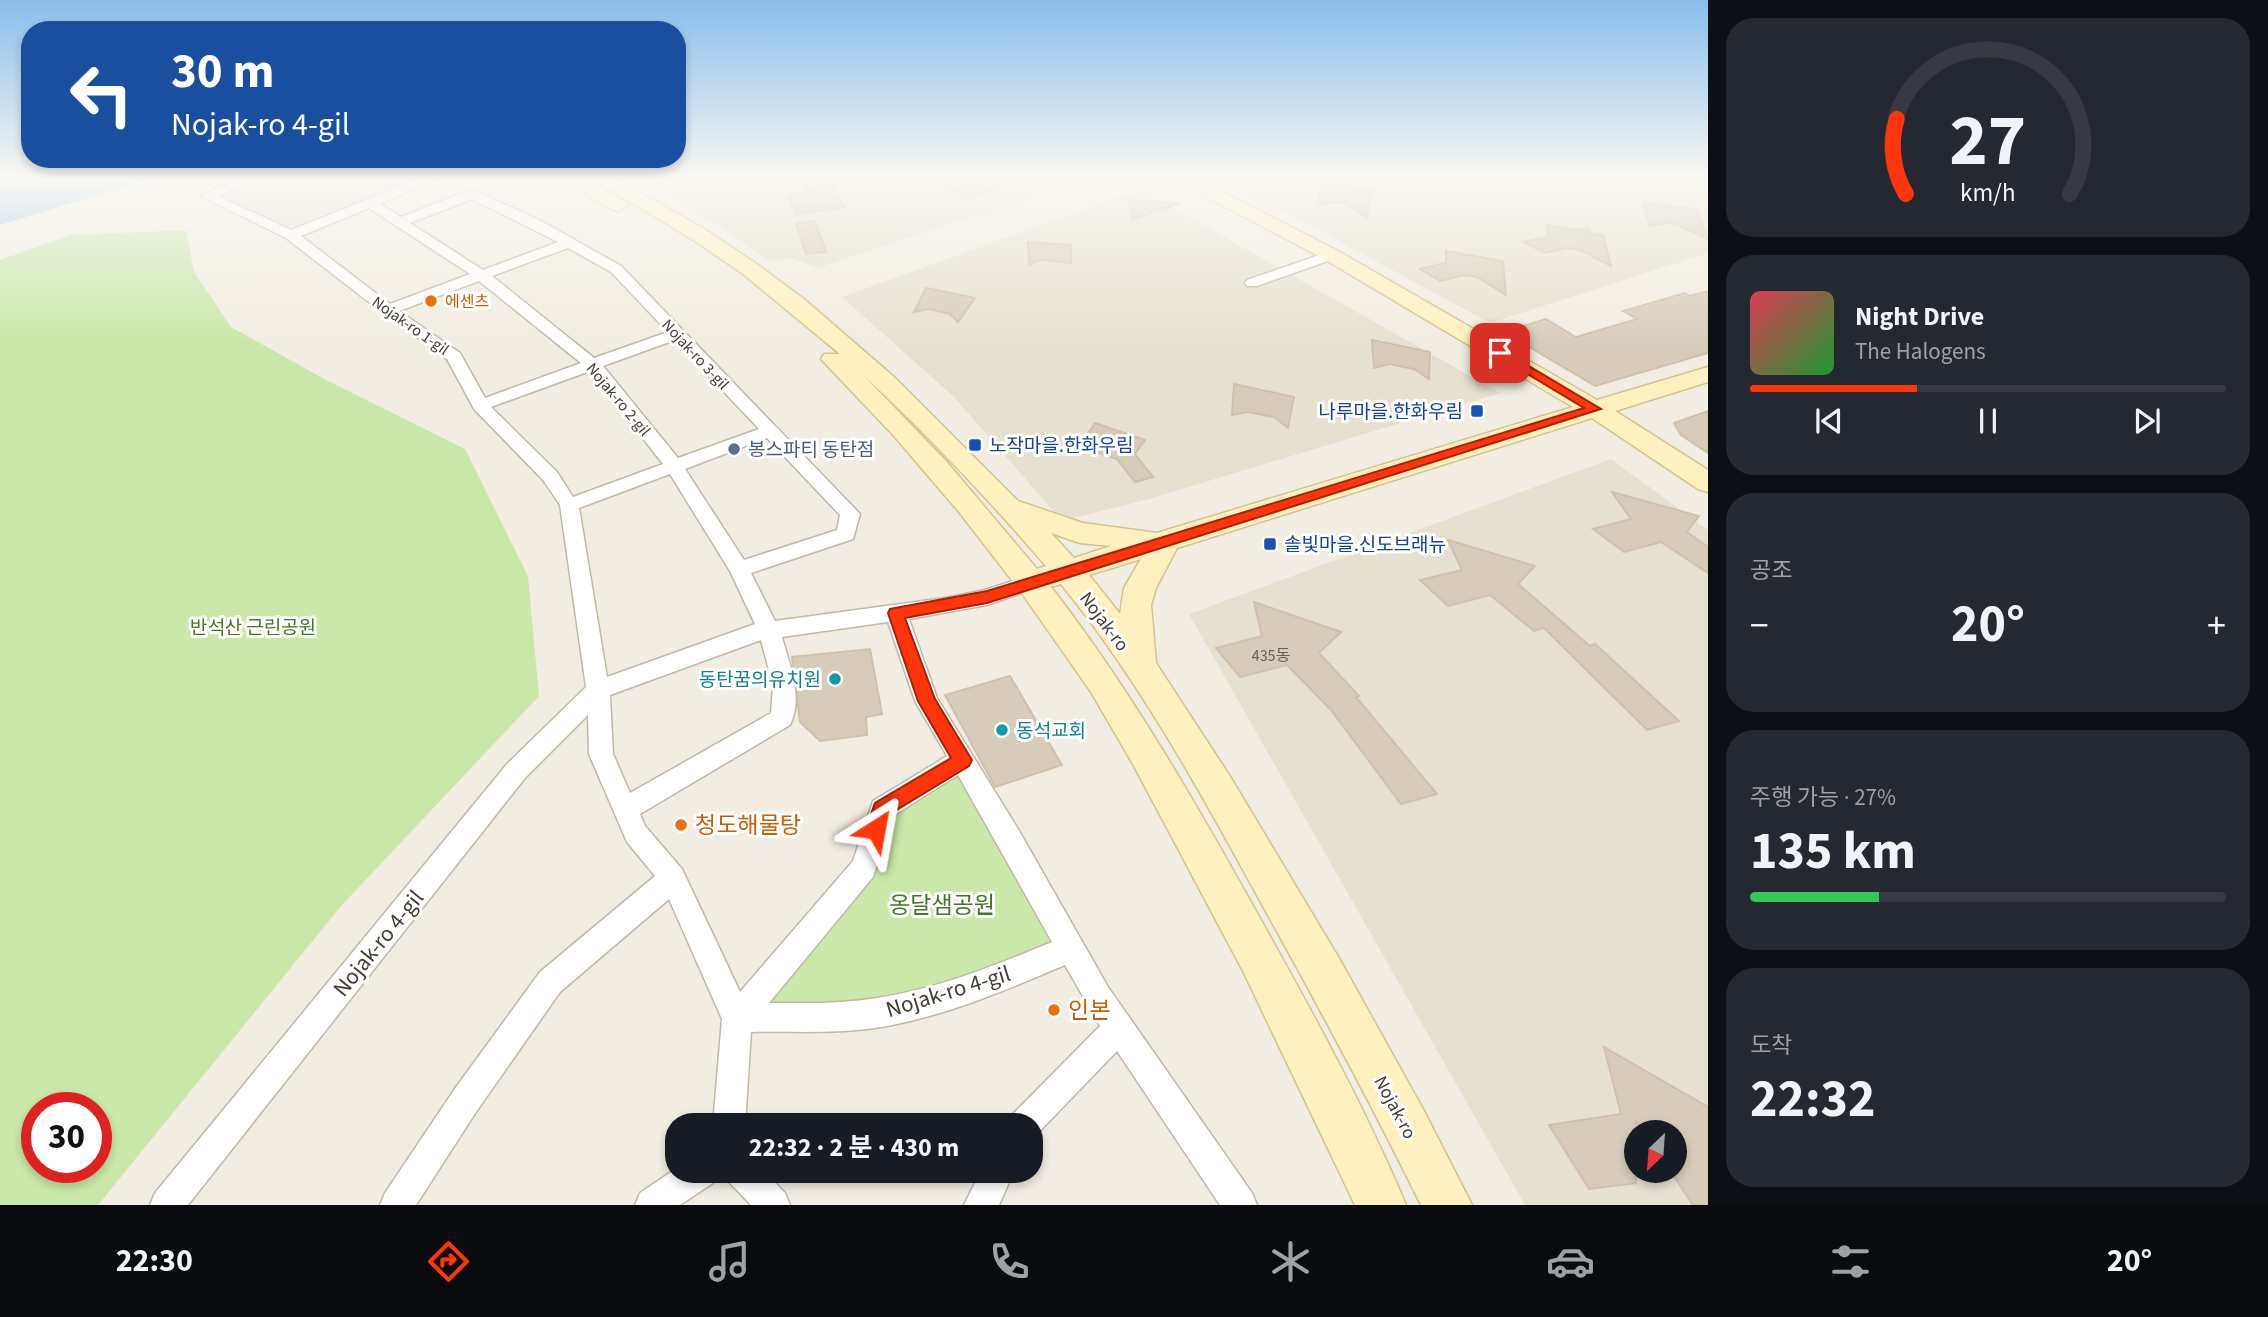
<!DOCTYPE html>
<html lang="ko">
<meta charset="utf-8">
<style>
:root{--surface:#171b24;--page:#242831;--text:#f1f3f6;--muted:#9ea1a6;--line:#363941;--accent:#ff360c}
body{margin:0;font-family:"Source Sans 3","Noto Sans KR",sans-serif;background:var(--page);color:var(--text);height:100vh;display:flex;flex-direction:column;font-size:26px;white-space:nowrap}
*{box-sizing:border-box;margin:0}
p{font-size:23px;color:var(--muted)}
.icon{flex:none;width:38px;height:38px;fill:none;stroke:currentColor;stroke-width:2;stroke-linecap:round;stroke-linejoin:round}
.map{position:relative;flex:1;overflow:hidden}
.panel{display:flex;flex-direction:column;gap:18px;padding:18px;background:#0d0f14;width:560px}
.panel>*{flex:none}
.banner{position:absolute;left:21px;top:21px;width:665px;height:147px;border-radius:28px;box-shadow:0 4px 10px #0003;background:#1a4fa0;color:#fff;overflow:hidden}
.needle{width:46px;rotate:205deg}
.buttons{position:absolute;left:1624px;top:1120px;display:grid;gap:14px}
.buttons a{display:grid;place-items:center;width:63px;height:63px;border-radius:50%;background:var(--surface);box-shadow:0 4px 10px #0003;font-size:35px}
.speed{position:absolute;left:21px;top:1092px;display:flex;gap:14px;font-size:35px;font-weight:700;text-align:center}
.speed>*{display:grid;place-content:center;width:91px;height:91px;border-radius:50%;background:var(--surface);box-shadow:0 4px 10px #0003;line-height:1}
.speed .limit{border:10px solid #d22;background:#fff;color:#111}
.pin{position:absolute;display:grid;place-items:center;width:60px;height:60px;color:#fff;margin:-30px;border-radius:14px;box-shadow:0 4px 10px #0006}
.me{position:absolute;width:77px;margin:-38px;rotate:34deg;stroke-linejoin:round;filter:drop-shadow(0 0 5px #0008)}
.turn{display:flex;align-items:center;gap:24px;height:147px;padding:0 35px;font-size:32px}
.turn .icon{width:91px;height:91px;stroke-width:2.5}
.turn b{display:block;font-size:49px;line-height:60px}
.big{font-size:52px;font-weight:700;line-height:1.1}
.panel .card{flex:1;display:flex;flex-direction:column;justify-content:center;gap:10px;min-width:0;padding:0 24px;border-radius:28px;background:var(--page)}
.panel .dial{align-items:center;gap:0}
.dial svg{height:182px;overflow:visible;fill:none;stroke:var(--line);stroke-width:7;stroke-linecap:round;text-anchor:middle}
.dial text{fill:var(--text);stroke:none}
.song{display:flex;align-items:center;gap:21px}
.cover{width:84px;height:84px;border-radius:10px;background:linear-gradient(135deg,hsl(350 70% 55%),hsl(130 70% 35%))}
.played{height:7px;border-radius:4px;background:linear-gradient(90deg,var(--accent) 35%,var(--line) 35%)}
.keys{display:flex;justify-content:space-around;direction:ltr}
.heat{display:flex;justify-content:space-between;align-items:center;font-size:38px;direction:ltr}
.charge{height:10px;border-radius:5px;background:linear-gradient(90deg,#34c759 27%,var(--line) 0)}
.trip{position:absolute;left:665px;top:1113px;width:378px;height:70px;border-radius:28px;background:var(--surface);box-shadow:0 4px 10px #0003;font-weight:700;line-height:70px;text-align:center}
.tab-bar{display:flex;height:112px;justify-content:space-around;align-items:center;background:#090b0e;color:var(--muted)}
.tab-bar .icon{width:49px;height:49px}
.tab-bar .on{color:var(--accent)}
.tab-bar b{font-size:32px;color:var(--text)}
main{display:flex;flex:1;min-height:0}
.map>svg:first-child{display:block}
.residential{fill:#e6e0d0;fill-rule:evenodd}
.education{fill:#ece3cb}
.green{fill:#cae8a9;fill-rule:evenodd}
.parking{fill:#e2dfdb}
.water{fill:#9bcdf2}
.building{fill:#d7ccba;stroke:#cfc1ab;stroke-width:2}
.lines{fill:none;stroke-linecap:round;stroke-linejoin:round}
.street-casing{stroke:#c0b8a8;stroke-width:3}
.secondary-casing{stroke:#d3c390;stroke-width:3}
.street{fill:#fff;fill-rule:evenodd}
.secondary{fill:#fff1bf;fill-rule:evenodd}
.route{fill:#ff360c;stroke:#a62308;stroke-width:2}
.food-dot{fill:#e8710a;stroke:#fff;stroke-width:2.5}
.transit-dot{fill:#1a4fb4;stroke:#fff;stroke-width:2.5}
.service-dot{fill:#5c6f8a;stroke:#fff;stroke-width:2.5}
.culture-dot{fill:#0f9aa8;stroke:#fff;stroke-width:2.5}
.labels{text-anchor:middle;stroke-width:6;stroke-linejoin:round;paint-order:stroke}
.far-food-label{font-size:16px;fill:#c56008;stroke:#fff;text-anchor:start}
.far-street-label{font-size:16px;fill:#433d33;stroke:#fff}
.number-label{font-size:16px;fill:#686155}
.transit-label{font-size:19px;fill:#164399;stroke:#fff;text-anchor:start}
.service-label{font-size:19px;fill:#4e5e75;stroke:#fff;text-anchor:start}
.street-label{font-size:19px;fill:#433d33;stroke:#fff}
.park-label{font-size:19px;fill:#427625;stroke:#fff}
.culture-label{font-size:19px;fill:#0d838f;stroke:#fff;text-anchor:end}
.near-food-label{font-size:23px;fill:#c56008;stroke:#fff;text-anchor:start}
.near-park-label{font-size:23px;fill:#427625;stroke:#fff}
.near-street-label{font-size:23px;fill:#433d33;stroke:#fff}
</style>
<main>
<div class="map">
<svg width="1708" height="1205" viewBox="0 0 1708 1205">
<rect width="100%" height="100%" fill="#f2ede2"/>
<g class="residential">
<path d="M642,178H905L976,215L818,268L790,258L770,261L719,226Z"/>
<path d="M1708,178V253L1490,323L1313,227L1215,179Z"/>
<path d="M1140,189L1500,393L1149,499L1062,521L954,397L842,297Z"/>
<path d="M1611,459L1708,530V1205H1525L1189,614ZM1636,1132H1675V1171H1636Z"/>
</g>
<path class="education" d="M905,178H1079L980,218Z"/>
<g class="green">
<path d="M186,230L194,272L231,327L326,380L465,449L528,576L539,696L341,906L98,1205H0V260L70,235ZM37,1108H96V1167H37Z"/>
<path d="M960,768L1062,948L926,998L747,1013L866,871L883,815Z"/>
</g>
<path class="parking" d="M258,178H382L395,183L394,187L289,227L221,198L223,193Z"/>
<path class="water" d="M0,178H153L0,225Z"/>
<g class="building">
<path d="M930,178H1018V180L969,199Z"/>
<path d="M1321,182L1371,190L1367,218L1344,203L1334,202L1317,205Z"/>
<path d="M832,184L845,208L796,214L788,195L808,193L805,187Z"/>
<path d="M1129,200L1179,203L1132,220Z"/>
<path d="M1642,202L1697,210L1708,239L1678,225L1666,223L1650,226Z"/>
<path d="M815,221L826,252L806,254L796,223Z"/>
<path d="M1547,225L1577,230L1589,228L1590,233L1603,235L1611,266L1580,250L1568,248L1545,253L1524,242L1548,237Z"/>
<path d="M1028,242L1071,245V263L1040,260L1029,265Z"/>
<path d="M1446,251L1503,261L1506,295L1477,277L1465,275L1440,281L1420,269L1446,263Z"/>
<path d="M926,288L975,298L958,322L950,314L929,309L914,312Z"/>
<path d="M1708,291V353L1595,386L1504,332L1546,319L1576,337L1637,319L1623,311L1685,293L1690,296Z"/>
<path d="M1372,340L1430,352L1429,379L1414,369L1389,364L1374,368Z"/>
<path d="M1234,384L1294,397L1288,428L1274,417L1248,412L1232,415Z"/>
<path d="M1708,411V453L1681,435L1674,423Z"/>
<path d="M1095,423L1145,440L1135,454L1153,477L1135,482L1117,459L1080,446Z"/>
<path d="M1612,492L1699,516L1687,532L1708,547V573L1661,542L1624,552L1593,529L1631,519Z"/>
<path d="M1448,540L1535,566L1518,584L1590,646L1595,644L1679,721L1647,730L1544,628L1534,631L1490,595L1448,606L1420,580L1462,570Z"/>
<path d="M1254,602L1341,632L1319,653L1359,696L1356,697L1437,794L1401,804L1331,710L1287,665L1240,677L1216,648L1262,636Z"/>
<path d="M870,649L882,714L866,717L867,735L820,741L800,722L792,657Z"/>
<path d="M1010,676L1062,765L995,787L945,695Z"/>
<path d="M1604,1047L1708,1107V1205H1693L1675,1178V1132H1644L1636,1121V1183L1589,1189L1549,1125L1621,1114Z"/>
</g>
<g class="lines">
<g class="street-casing">
<g id="street">
<path d="M238,178H256L218,196L291,230L421,178H439L380,204L401,217L468,191H476L543,222L621,266L860,514L853,539L751,573L775,621L945,598L985,590L1031,575L1038,577L1041,582L1038,587L987,605L909,619L937,698L1018,829L1108,987L1252,1193L1257,1205H1220L1117,1051L1035,1136L1031,1138V1125H1008L1013,1114L1100,1026L1065,965C1004,991 941,1018 875,1028C834,1034 792,1031 751,1032L745,1125H713L722,1019L669,899L560,992L476,1112L416,1205H380L385,1193L454,1090L540,972L655,876L627,842L589,754L588,715L525,778L188,1205H150L155,1193L507,764L586,687L560,505L543,480L474,409L447,359L383,313L286,238L201,196ZM472,199L558,242L483,270L410,223ZM369,208L470,274L390,304L301,236ZM568,248L611,272L668,332L594,358L492,276ZM479,281L581,363L485,398L460,353L399,311ZM675,340L759,429L678,458L603,366ZM590,371L663,464L573,497L557,472L491,407ZM767,438L840,515L837,530L744,560L685,469ZM670,474L730,571L755,624L607,677L579,508ZM888,622L915,701L947,756L873,801L853,861L740,992L682,869L645,826L640,814L790,725C804,698 789,664 782,637ZM761,640L773,685L771,713L630,793L613,754L610,695ZM958,775L1052,942C996,965 938,989 877,998C841,1004 805,1003 769,1003L873,877L893,816Z"/>
<path d="M1331,251L1336,252V258L1257,286H1247L1245,283L1247,280Z"/>
<path d="M677,1168V1171H717L713,1183L680,1205H635L640,1193Z"/>
<path d="M726,1171H764L785,1193L790,1205H751L730,1183Z"/>
<path d="M981,1171H1014L999,1205H964Z"/>
</g>
</g>
<g class="secondary-casing">
<g id="secondary">
<path d="M557,178H581L625,201L628,205L618,211L611,209Z"/>
<path d="M591,178H615L709,232L758,265L805,300L894,377L1018,501L1083,523L1157,533L1573,407L1324,259L1171,178H1195L1338,251L1597,400L1708,367V382L1615,411L1708,470V492L1698,489L1592,418L1177,548L1156,588L1151,605L1156,663L1231,778L1340,960L1424,1111L1472,1205H1421C1370,1101 1315,1000 1259,899C1200,791 1139,680 1061,584L1051,587C1130,689 1194,800 1257,913C1310,1008 1364,1105 1406,1205H1355L1243,971L1134,766L1091,692L1021,592L959,512L894,436L821,359L824,354H840L743,274L695,241ZM863,375C926,433 990,501 1046,566L1037,569L946,461ZM1051,533L1080,543L1111,546L1074,558ZM1141,559L1124,588L1120,614L1089,575Z"/>
</g>
</g>
<use href="#street" class="street"/>
<use href="#secondary" class="secondary"/>
</g>
<linearGradient id="sky" x2="0" y2="1"><stop stop-color="#89beec"/><stop offset="0.51" stop-color="#f9f7f2"/><stop offset="1" stop-color="#f9f7f2" stop-opacity="0"/></linearGradient>
<rect width="1708" height="347" fill="url(#sky)"/>
<path class="route" d="M1500,349L1601,409L987,603L905,618L935,699L972,760L969,766L890,814L883,835L876,838L869,835L866,829L875,803L951,758L918,701L888,613L890,609L987,591L1584,408L1496,355V350Z"/>
<g class="food-dot">
<circle cx="431" cy="301" r="7"/>
<circle cx="681" cy="825" r="7"/>
<circle cx="1054" cy="1010" r="7"/>
</g>
<g class="transit-dot">
<rect x="1470" y="404" width="14" height="14" rx="3.5"/>
<rect x="968" y="438" width="14" height="14" rx="3.5"/>
<rect x="1263" y="537" width="14" height="14" rx="3.5"/>
</g>
<circle class="service-dot" cx="734" cy="449" r="7"/>
<g class="culture-dot">
<circle cx="835" cy="679" r="7"/>
<circle cx="1002" cy="730" r="7"/>
</g>
<g class="labels">
<g class="far-food-label">
<text x="445" y="307">에센츠</text>
</g>
<g class="far-street-label">
<text transform="translate(411 325) rotate(35)" y="6">Nojak-ro 1-gil</text>
<text transform="translate(696 354) rotate(47)" y="6">Nojak-ro 3-gil</text>
<text transform="translate(619 399) rotate(50)" y="6">Nojak-ro 2-gil</text>
</g>
<g class="number-label">
<text x="1271" y="661">435동</text>
</g>
<g class="transit-label">
<text x="1463" y="418" text-anchor="end">나루마을.한화우림</text>
<text x="989" y="452">노작마을.한화우림</text>
<text x="1284" y="551">솔빛마을.신도브래뉴</text>
</g>
<g class="service-label">
<text x="748" y="456">봉스파티 동탄점</text>
</g>
<g class="street-label">
<text transform="translate(1105 621) rotate(53)" y="7">Nojak-ro</text>
<text transform="translate(1396 1107) rotate(62)" y="7">Nojak-ro</text>
</g>
<g class="park-label">
<text x="253" y="634">반석산 근린공원</text>
</g>
<g class="culture-label">
<text x="821" y="686">동탄꿈의유치원</text>
<text x="1016" y="737" text-anchor="start">동석교회</text>
</g>
<g class="near-food-label">
<text x="695" y="833">청도해물탕</text>
<text x="1068" y="1018">인본</text>
</g>
<g class="near-park-label">
<text x="942" y="913">옹달샘공원</text>
</g>
<g class="near-street-label">
<text transform="translate(378 943) rotate(-51)" y="8">Nojak-ro 4-gil</text>
<text transform="translate(948 991) rotate(-17)" y="8">Nojak-ro 4-gil</text>
</g>
</g>
</svg>
<div class="buttons">
<a><svg class="needle" viewBox="-14 -14 28 28"><path d="M0-13l5 13h-10z" fill="#e53935"/><path d="M0 13l5-13h-10z" fill="#9ea1a6"/></svg></a>
</div>
<div class="speed"><div class="limit">30</div></div>
<div class="pin" style="left:1500px;top:353px;background:#d93025"><svg class="icon" aria-label="arrive" viewBox="0 0 24 24"><path d="M6 21V4h12l-3 4 3 4H6"/></svg></div>
<svg class="me" style="left:876px;top:829px" viewBox="-20 -20 40 40"><path d="M0-17L14 15 0 8-14 15z" fill="#ff360c" stroke="#fff" stroke-width="4"/></svg>
<div class="trip">22:32 · 2 분 · 430 m</div>
<div class="banner">
<div class="turn"><svg class="icon" aria-label="left" viewBox="0 0 24 24"><path d="M17 20v-9H6M10 6l-5 5 5 5"/></svg><div><b>30 m</b>Nojak-ro 4-gil</div></div>
</div>
</div>
<section class="panel">
<div class="card dial"><svg viewBox="0 0 100 80">
<path d="M14 69A42 42 0 1 1 86 69"/>
<path d="M14 69A42 42 0 0 1 10 36" stroke="#ff360c"/>
<text x="50" y="56" font-size="32" font-weight="700">27</text>
<text x="50" y="72" font-size="11">km/h</text>
</svg></div>
<div class="card">
<div class="song"><i class="cover"></i><div><b>Night Drive</b><p>The Halogens</p></div></div>
<div class="played"></div>
<div class="keys"><svg class="icon" aria-label="previous" viewBox="0 0 24 24"><path d="M18 5L8 12l10 7zM5 5v14"/></svg><svg class="icon" aria-label="pause" viewBox="0 0 24 24"><path d="M8 5v14M16 5v14"/></svg><svg class="icon" aria-label="next" viewBox="0 0 24 24"><path d="M6 5l10 7-10 7zM19 5v14"/></svg></div>
</div>
<div class="card"><p>공조</p>
<div class="heat"><a>−</a><b class="big">20°</b><a>+</a></div>
</div>
<div class="card"><p>주행 가능 · 27%</p><b class="big">135 km</b><div class="charge"></div></div>
<div class="card"><p>도착</p><b class="big">22:32</b></div>
</section>
</main>
<nav class="tab-bar">
<b>22:30</b>
<svg class="icon on" aria-label="directions" viewBox="0 0 24 24"><path d="M12 3l9 9-9 9-9-9zM9 14v-3h6M13 9l2 2-2 2"/></svg>
<svg class="icon" aria-label="music" viewBox="0 0 24 24"><path d="M9 18V5l10-2v13"/><circle cx="6" cy="18" r="3"/><circle cx="16" cy="16" r="3"/></svg>
<svg class="icon" aria-label="phone" viewBox="0 0 24 24"><path d="M5 4h4l2 5-3 2q2 4 5 5l2-3 5 2v4C11 20 4 13 5 4z"/></svg>
<svg class="icon" aria-label="climate" viewBox="0 0 24 24"><path d="M12 3v18M4 7l16 10M4 17L20 7"/></svg>
<svg class="icon" aria-label="car" viewBox="0 0 24 24"><path d="M5 17H2v-5l4-1 3-4h7l3 4 3 1v5h-3M9 17h6M6 11h13"/><circle cx="7" cy="17" r="2"/><circle cx="17" cy="17" r="2"/></svg>
<svg class="icon" aria-label="filters" viewBox="0 0 24 24"><path d="M4 7h16M4 17h16"/><circle cx="9" cy="7" r="2"/><circle cx="15" cy="17" r="2"/></svg>
<b>20°</b>
</nav>
